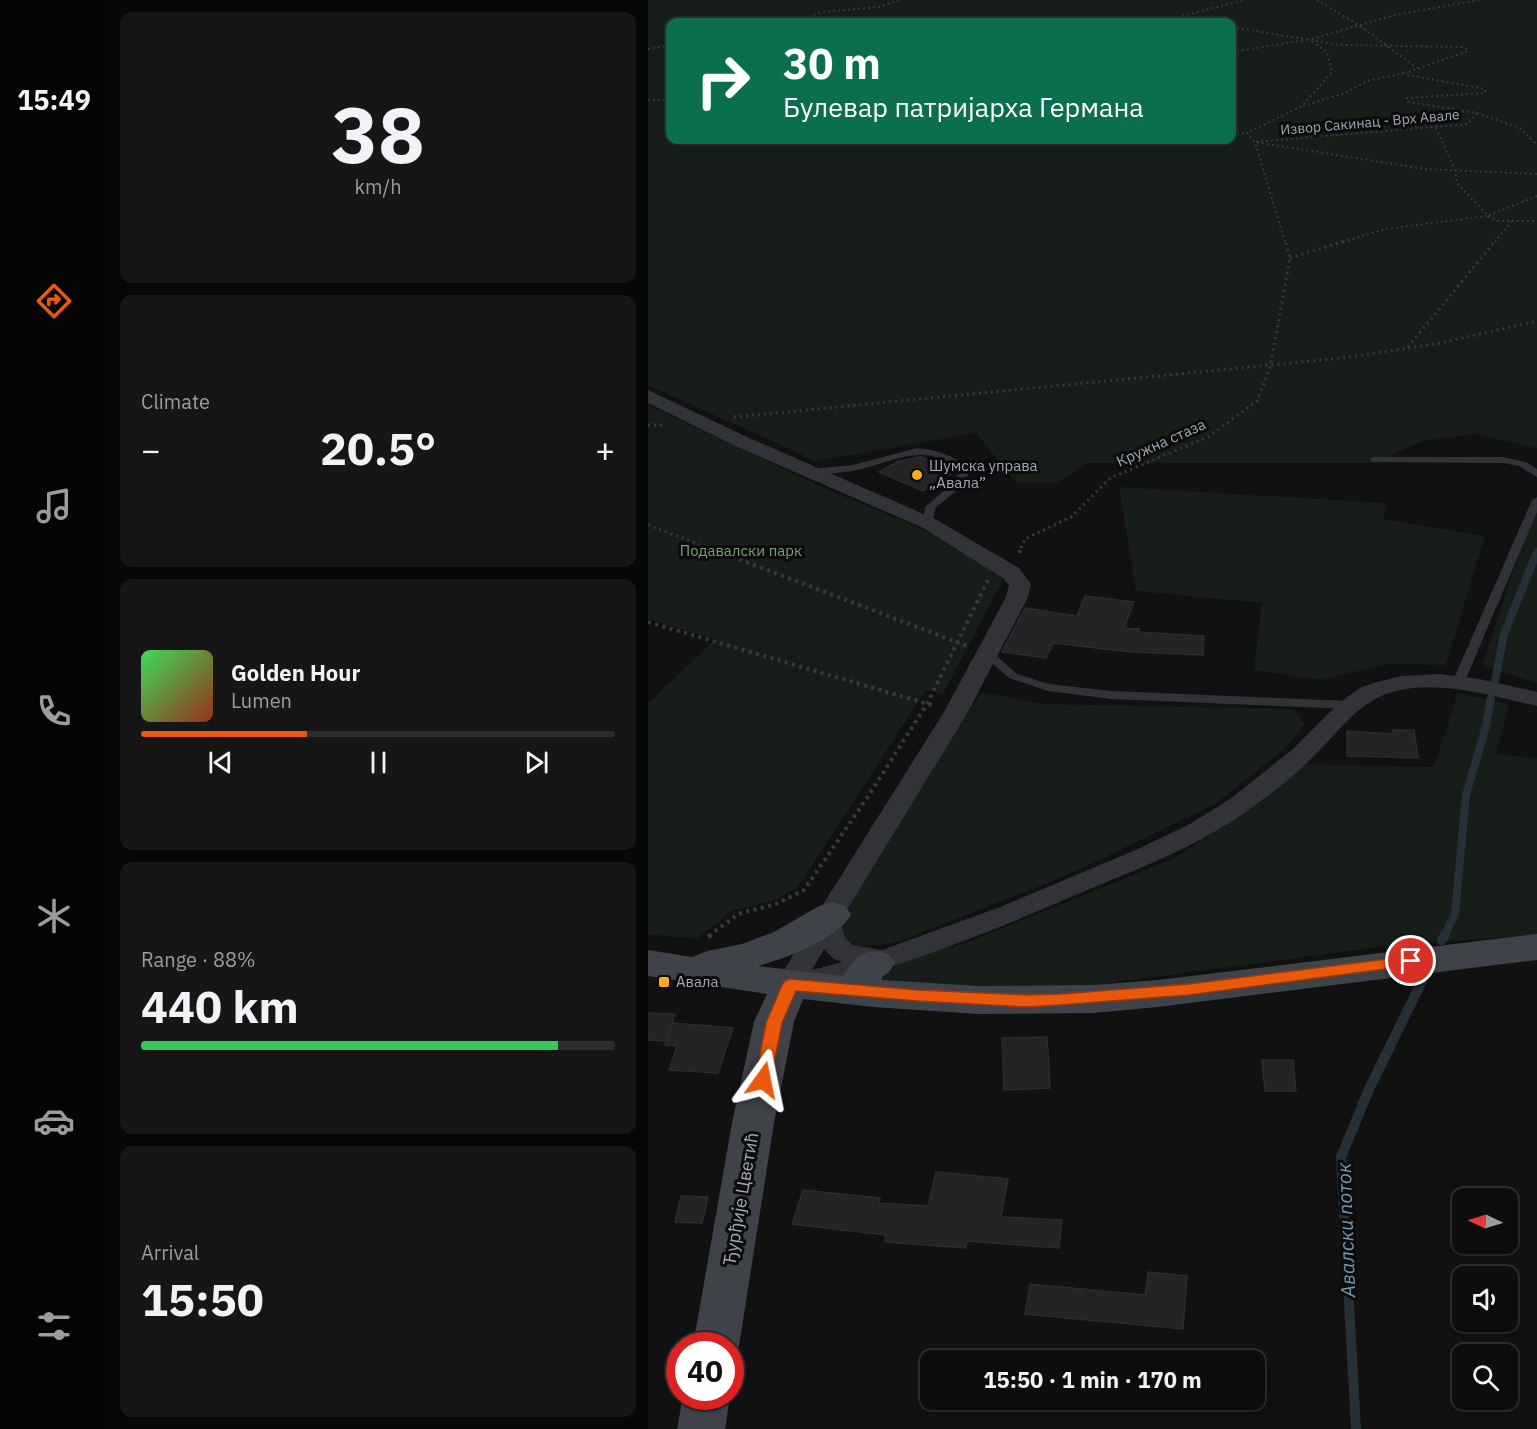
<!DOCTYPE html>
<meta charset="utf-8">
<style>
:root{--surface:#0d0d0e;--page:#161617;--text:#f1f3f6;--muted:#9a9c9e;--line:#2d2d2e;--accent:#ea580c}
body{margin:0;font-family:"IBM Plex Sans",sans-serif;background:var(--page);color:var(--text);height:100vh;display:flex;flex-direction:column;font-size:22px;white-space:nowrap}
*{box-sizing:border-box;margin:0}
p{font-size:20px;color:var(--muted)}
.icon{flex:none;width:33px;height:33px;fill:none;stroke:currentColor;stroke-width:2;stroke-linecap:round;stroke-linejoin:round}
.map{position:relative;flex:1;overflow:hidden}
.side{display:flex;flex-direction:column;gap:12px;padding:12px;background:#070708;width:540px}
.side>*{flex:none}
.banner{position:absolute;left:18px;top:18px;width:570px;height:126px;border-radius:12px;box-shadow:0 2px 4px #0004,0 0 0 2px var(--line);background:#0b6e4f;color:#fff;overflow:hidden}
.needle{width:39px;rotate:274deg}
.controls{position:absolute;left:804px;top:1188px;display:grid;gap:12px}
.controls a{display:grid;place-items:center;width:66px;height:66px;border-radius:12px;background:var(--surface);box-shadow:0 2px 4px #0004,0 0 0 2px var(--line);font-size:30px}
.speed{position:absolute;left:18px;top:1332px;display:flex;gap:12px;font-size:30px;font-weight:700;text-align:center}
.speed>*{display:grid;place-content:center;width:78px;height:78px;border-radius:50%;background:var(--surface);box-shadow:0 2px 4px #0004,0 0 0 2px var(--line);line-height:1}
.speed .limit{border:9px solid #d22;background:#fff;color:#111}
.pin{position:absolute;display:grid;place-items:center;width:51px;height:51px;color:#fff;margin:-26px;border:3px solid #fff;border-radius:50%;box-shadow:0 2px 6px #0007}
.me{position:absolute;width:66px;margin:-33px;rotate:12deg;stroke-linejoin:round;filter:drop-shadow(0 0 4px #0008)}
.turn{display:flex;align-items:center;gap:21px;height:126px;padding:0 18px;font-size:27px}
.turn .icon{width:78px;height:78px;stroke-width:2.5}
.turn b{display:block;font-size:42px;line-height:51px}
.big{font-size:45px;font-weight:700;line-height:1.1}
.side .widget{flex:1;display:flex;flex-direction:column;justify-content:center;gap:9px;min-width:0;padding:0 21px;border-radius:12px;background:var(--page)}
.side .dial{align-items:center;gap:0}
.dial b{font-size:78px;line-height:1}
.song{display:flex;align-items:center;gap:18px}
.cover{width:72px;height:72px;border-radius:9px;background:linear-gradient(135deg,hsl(130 70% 55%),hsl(10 70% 35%))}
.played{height:6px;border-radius:3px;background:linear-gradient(90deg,var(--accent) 35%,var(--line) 35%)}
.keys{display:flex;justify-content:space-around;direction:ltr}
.heat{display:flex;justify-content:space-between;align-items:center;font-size:33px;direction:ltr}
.charge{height:9px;border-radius:4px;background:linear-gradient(90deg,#34c759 88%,var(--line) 0)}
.trip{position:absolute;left:272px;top:1350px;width:345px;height:60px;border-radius:12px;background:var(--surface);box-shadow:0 2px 4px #0004,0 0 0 2px var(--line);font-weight:700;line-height:60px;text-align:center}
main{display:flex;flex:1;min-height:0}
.tabs{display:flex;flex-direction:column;width:108px;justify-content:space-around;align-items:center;background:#050506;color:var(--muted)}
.tabs .icon{width:42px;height:42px}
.tabs .selected{color:var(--accent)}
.tabs b{font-size:27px;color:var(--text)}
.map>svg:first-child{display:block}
.green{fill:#171d18;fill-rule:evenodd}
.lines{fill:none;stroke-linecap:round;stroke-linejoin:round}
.stream-far1{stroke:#263037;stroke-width:8}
.stream{stroke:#263037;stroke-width:10}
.building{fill:#242427;stroke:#2b2b2f;stroke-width:1.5}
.path-far3{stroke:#373a3f;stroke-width:2;stroke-dasharray:2 3;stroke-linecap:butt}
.path-far2{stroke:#373a3f;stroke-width:3;stroke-dasharray:2 4;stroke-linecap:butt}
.path-far1{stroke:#373a3f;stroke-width:4;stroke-dasharray:3 4.5;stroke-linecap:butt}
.path{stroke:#373a3f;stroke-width:4.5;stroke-dasharray:4 6;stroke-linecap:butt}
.lane{fill:#313338;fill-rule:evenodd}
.street{fill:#313338;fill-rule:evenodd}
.secondary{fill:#3f4248;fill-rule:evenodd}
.route{fill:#ea580c;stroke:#983908;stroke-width:1.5}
.poi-dot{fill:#ffac1c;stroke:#0c0c0d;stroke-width:2}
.labels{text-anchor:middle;stroke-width:6;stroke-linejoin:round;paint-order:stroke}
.far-street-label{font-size:14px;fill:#a1a7b4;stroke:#0c0c0d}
.street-label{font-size:15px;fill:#a1a7b4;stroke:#0c0c0d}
.poi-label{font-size:15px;fill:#a1a7b4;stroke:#0c0c0d;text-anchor:start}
.park-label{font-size:15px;fill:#76a177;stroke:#0c0c0d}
.near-street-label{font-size:18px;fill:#a1a7b4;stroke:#0c0c0d}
.near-water-label{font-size:20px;font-style:italic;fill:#7498b3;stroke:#0c0c0d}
</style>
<main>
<nav class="tabs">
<b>15:49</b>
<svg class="icon selected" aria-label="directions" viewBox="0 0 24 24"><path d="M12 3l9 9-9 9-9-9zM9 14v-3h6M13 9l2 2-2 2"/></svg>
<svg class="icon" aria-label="music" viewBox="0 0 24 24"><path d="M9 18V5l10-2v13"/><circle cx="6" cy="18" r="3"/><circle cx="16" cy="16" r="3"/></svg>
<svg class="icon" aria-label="phone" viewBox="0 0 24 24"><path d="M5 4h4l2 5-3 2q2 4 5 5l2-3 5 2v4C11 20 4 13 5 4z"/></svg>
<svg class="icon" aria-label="climate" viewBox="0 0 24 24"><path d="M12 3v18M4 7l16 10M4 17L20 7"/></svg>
<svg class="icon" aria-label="car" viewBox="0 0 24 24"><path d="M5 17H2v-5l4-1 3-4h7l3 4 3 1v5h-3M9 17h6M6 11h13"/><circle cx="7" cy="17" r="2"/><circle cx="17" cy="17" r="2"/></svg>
<svg class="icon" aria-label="filters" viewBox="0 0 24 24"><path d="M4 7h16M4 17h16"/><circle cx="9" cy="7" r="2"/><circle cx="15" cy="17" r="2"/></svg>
</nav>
<section class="side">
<div class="widget dial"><b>38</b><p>km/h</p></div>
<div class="widget"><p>Climate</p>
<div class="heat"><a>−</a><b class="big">20.5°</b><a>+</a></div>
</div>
<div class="widget">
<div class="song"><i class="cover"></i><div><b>Golden Hour</b><p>Lumen</p></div></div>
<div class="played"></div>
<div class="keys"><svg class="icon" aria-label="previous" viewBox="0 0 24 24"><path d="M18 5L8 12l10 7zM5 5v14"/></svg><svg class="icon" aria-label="pause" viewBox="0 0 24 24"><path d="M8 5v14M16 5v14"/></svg><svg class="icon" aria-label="next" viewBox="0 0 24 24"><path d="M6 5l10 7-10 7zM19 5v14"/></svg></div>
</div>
<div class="widget"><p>Range · 88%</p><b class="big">440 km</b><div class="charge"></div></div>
<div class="widget"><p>Arrival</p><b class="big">15:50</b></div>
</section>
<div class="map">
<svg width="889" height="1429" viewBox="0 0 889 1429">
<rect width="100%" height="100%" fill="#111112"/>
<g class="green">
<path d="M0,0H889V448L827,434L775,441L726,463H439L409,483H368L328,433L168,461L9,389L0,385ZM22,22H584V140H22Z"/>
<path d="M0,405L176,488L272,528L346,571L355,580L295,694L278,690L150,887L128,900L83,911L49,939L0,934V704L67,639L0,619Z"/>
<path d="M471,487L739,503L735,519L837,536L798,665L741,664L671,680L606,670L614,603L488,591Z"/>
<path d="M889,499V683L834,666Z"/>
<path d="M333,692L396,704L646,709L657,725L636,749L566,805L415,877L249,942L234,945L210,946L197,939L189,919Z"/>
<path d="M810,693L861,704L848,754L889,758V935L745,945L415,989L229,990L223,977L252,961L320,942L527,858L613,802L655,764L786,767Z"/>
</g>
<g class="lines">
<g class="stream-far1">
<path d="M847,681L856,634L889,552"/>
<path d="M796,936L807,914L818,795L838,726L843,698"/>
</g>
<g class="stream">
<path d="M794,940L797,935"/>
<path d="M708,1429L693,1157L722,1087L776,977"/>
</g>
</g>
<g class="building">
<path d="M273,457L306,472L275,491L231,472L251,461Z"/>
<path d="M437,596L486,602L476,628L491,629L490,632L556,636L555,655L483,652L405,643L398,658L354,652L377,608L429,616Z"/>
<path d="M744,730H766L770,758L699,756V731L745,734Z"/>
<path d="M0,1013L27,1014L17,1041L0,1040Z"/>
<path d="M24,1023L85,1028L70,1073L21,1070L29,1046L17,1045Z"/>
<path d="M399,1037L402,1088L356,1090L354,1038Z"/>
<path d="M614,1060H645L648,1091H617Z"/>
<path d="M288,1172L360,1179L353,1217L414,1220L411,1248L319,1241L318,1248L237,1242L238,1235L144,1224L155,1190L232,1198L231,1203L280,1206Z"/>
<path d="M33,1196L60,1197L54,1223L27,1222Z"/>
<path d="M500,1272L539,1276L535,1329L377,1314L382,1284L497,1295Z"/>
</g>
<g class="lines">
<g class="path-far3">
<path d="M669,0L712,26L769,68"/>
<path d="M147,22L173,12L231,7L251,0"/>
<path d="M539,22L522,19L597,0"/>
<path d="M584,27L692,45L816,47L820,51L760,72V75L837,89V93L759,98L760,102L829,113L872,128L889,145"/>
<path d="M664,39L747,15L831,0"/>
<path d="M0,49L22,45"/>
<path d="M584,52L657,40"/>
<path d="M0,100H22"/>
<path d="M655,106L697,93L719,81L760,72"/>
<path d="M829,113L820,124L607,142L777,169L889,174"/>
<path d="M788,128L807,170L809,183L839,215"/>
<path d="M584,134L599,133"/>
<path d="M227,140H496"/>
<path d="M889,196L839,216L849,221H889"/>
<path d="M637,242L607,142L599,133L654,106L684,72L679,52L661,39"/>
<path d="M695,242L737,229L839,216"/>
<path d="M847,242L864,221"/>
</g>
<g class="path-far2">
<path d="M642,258L700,240"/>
<path d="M760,347L848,240"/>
<path d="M86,417L695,358L793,343L889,321"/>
<path d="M0,425H16"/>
<path d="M0,525L60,548"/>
<path d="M373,548L377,539L423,517L462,478L560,437L609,401L622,368L642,258L637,240"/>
</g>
<g class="path-far1">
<path d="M56,546L319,646"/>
<path d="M371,553L374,546"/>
<path d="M0,622L287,706"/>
<path d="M61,936L90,914L128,904L156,890L221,795L279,704L340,580"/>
</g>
<path class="path" d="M60,937L63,935"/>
<g class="lane">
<path d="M269,448C288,450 310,456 322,471L314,486L287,508L285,523L280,526L275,523L277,507L306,482L312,471C277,439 243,464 205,471C191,473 177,474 163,475L158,472L163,469L205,465Z"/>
<path d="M727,457H855L878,462L889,469V477L871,466L855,463L723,462V458Z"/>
<path d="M889,497V512L816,683L814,685H806L804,683L884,500Z"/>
<path d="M340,651L344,652L369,674L401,684L463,691L701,701L707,705L701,709L463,699L400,691L361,678L336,656L334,654L336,652Z"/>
</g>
<path class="street" d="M0,390L99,437L287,519L371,568L383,584L380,597L320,712L192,921L197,938L205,945L234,950L352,907L490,849L542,824L582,799L645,749L691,703L712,688L725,683L753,676L792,674L831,679L889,692V706C843,696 788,678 741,693C708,704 689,734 665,757C645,777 622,795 599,811C552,845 497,866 444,888C366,922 288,954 206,978C184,984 153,998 132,992L128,985L159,930L296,712L358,597L361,585L355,578L273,527L85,445L0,403ZM176,949L186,959L194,962L164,970Z"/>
<g class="secondary">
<path d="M184,902L197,906L203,915C187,941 138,958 110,966L195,976C208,955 217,947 241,954L247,963L241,972L234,977V980L331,986L445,985L510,980L889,934V960L510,1007L445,1013L331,1014L225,1007L155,999L146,1022L126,1123L91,1346L82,1360V1346H45L84,1123L106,1022L119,994L0,976V950L44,957L59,951L94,944L126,932L171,906Z"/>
<path d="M35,1396H82L77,1429H29Z"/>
</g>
</g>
<path class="route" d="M763,956L768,957L770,961L768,965L541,995L412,1005L379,1007L270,1001L148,991L134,1023L123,1080L121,1084L115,1086L109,1084L107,1080L118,1023L134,985L137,981L142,979L270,990L379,995L412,994L541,984Z"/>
<g class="poi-dot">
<circle cx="269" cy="475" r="6"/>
<rect x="10" y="976" width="12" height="12" rx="3"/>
</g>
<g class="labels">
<g class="far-street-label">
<text transform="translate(722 122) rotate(-5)" y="5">Извор Сакинац - Врх Авале</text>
</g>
<g class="street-label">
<text transform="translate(513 443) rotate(-24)" y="5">Кружна стаза</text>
</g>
<g class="poi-label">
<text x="281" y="471">Шумска управа<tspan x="281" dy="17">„Авала”</tspan></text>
<text x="28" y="987">Авала</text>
</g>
<g class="park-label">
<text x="93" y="556">Подавалски парк</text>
</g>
<g class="near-street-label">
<text transform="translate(93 1199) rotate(-80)" y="6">Ђурђије Цветић</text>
</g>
<g class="near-water-label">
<text transform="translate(698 1230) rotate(-92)" y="7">Авалски поток</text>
</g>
</g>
</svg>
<div class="controls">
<a><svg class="needle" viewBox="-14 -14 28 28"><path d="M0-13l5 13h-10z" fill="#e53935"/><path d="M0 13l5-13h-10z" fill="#9a9c9e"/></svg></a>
<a><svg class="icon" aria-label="sound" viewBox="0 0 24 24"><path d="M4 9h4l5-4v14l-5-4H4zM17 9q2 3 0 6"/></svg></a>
<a><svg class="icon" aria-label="search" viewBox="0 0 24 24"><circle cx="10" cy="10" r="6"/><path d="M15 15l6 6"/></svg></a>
</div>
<div class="speed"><div class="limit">40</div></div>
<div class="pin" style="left:763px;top:961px;background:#d93025"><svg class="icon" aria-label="arrive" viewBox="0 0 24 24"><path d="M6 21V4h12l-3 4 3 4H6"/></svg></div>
<svg class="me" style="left:115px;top:1080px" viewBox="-20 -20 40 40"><path d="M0-17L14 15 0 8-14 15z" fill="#ea580c" stroke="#fff" stroke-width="4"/></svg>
<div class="trip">15:50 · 1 min · 170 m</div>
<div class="banner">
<div class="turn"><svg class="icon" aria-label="right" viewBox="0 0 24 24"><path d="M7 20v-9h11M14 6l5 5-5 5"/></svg><div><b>30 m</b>Булевар патријарха Германа</div></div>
</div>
</div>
</main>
